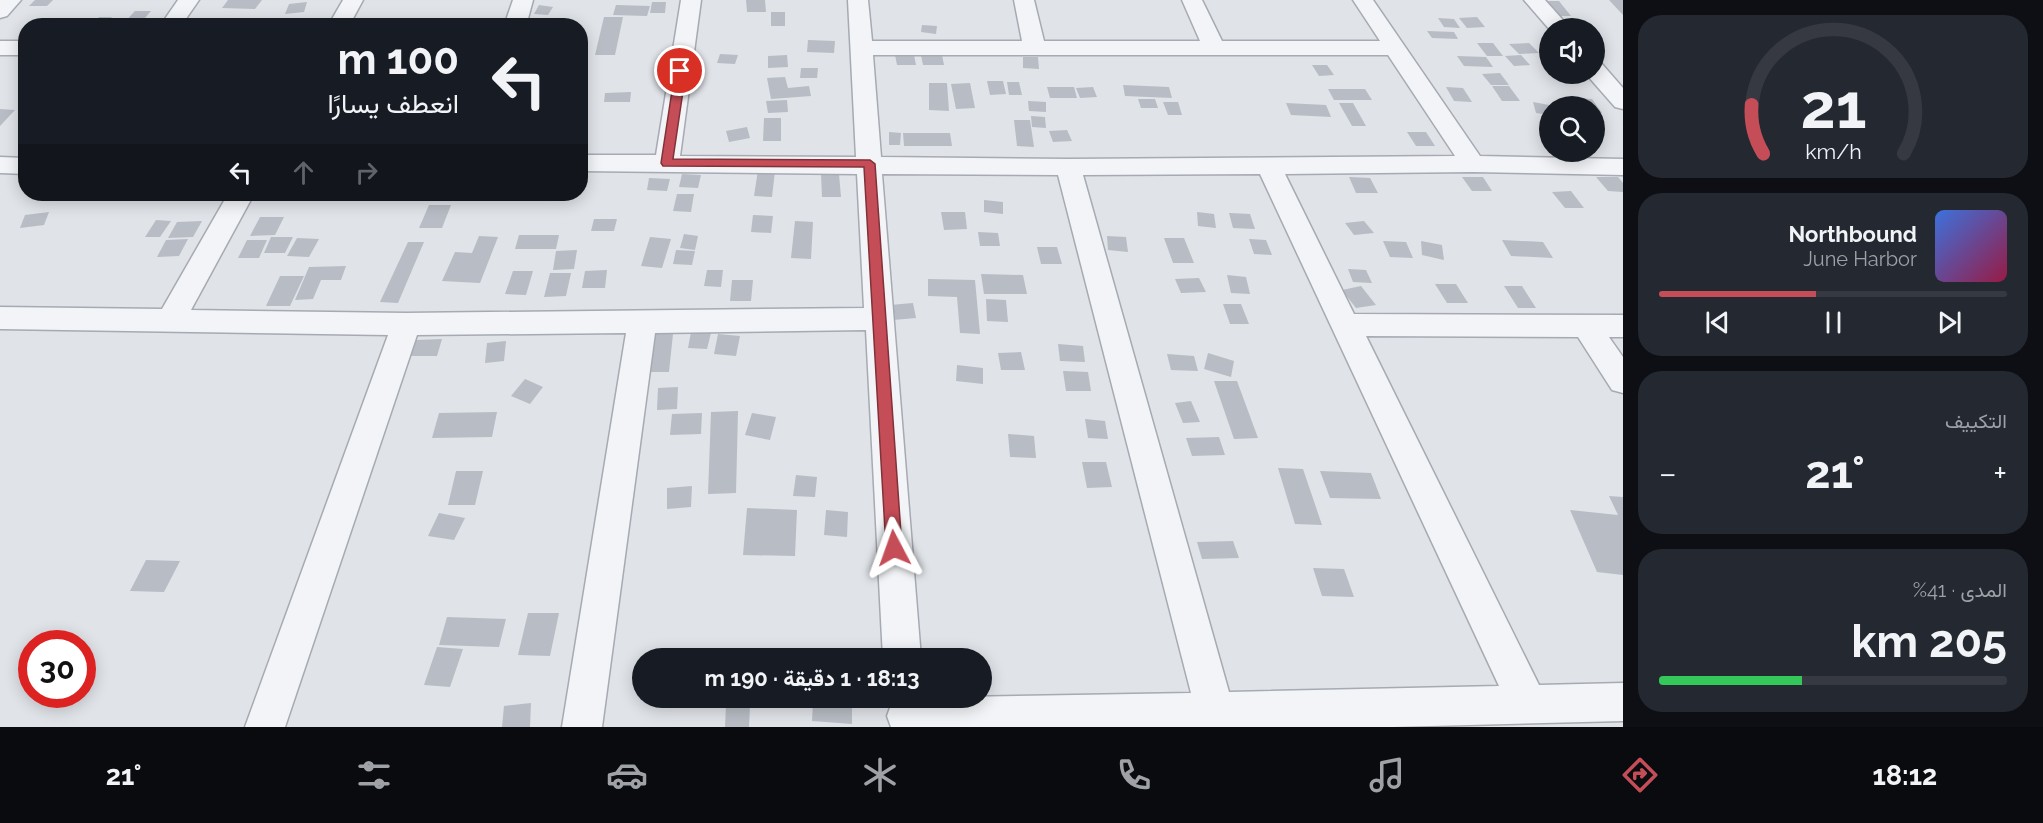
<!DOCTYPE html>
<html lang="ar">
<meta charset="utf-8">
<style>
:root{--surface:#171b24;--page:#242831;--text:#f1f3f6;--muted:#9ea1a6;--line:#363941;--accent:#c54d57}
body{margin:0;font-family:Raleway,Vazirmatn,sans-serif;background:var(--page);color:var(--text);direction:rtl;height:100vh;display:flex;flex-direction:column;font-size:22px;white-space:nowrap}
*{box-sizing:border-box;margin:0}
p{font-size:20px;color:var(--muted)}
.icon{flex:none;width:33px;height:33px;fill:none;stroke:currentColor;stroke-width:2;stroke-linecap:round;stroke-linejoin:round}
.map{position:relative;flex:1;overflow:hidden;direction:ltr}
.drawer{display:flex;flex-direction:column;gap:15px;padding:15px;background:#0d0f14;width:420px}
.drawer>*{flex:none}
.banner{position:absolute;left:18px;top:18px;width:570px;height:183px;border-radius:24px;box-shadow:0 3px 15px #0003;direction:rtl;background:#171b24;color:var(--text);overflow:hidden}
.tools{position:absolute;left:1539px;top:18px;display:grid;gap:12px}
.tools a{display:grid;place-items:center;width:66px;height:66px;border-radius:50%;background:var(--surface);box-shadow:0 3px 15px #0003;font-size:30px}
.speed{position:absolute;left:18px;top:630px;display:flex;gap:12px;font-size:30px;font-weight:700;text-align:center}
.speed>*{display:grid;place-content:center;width:78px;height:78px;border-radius:50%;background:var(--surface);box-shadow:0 3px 15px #0003;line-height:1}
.speed .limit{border:9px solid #d22;background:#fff;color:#111}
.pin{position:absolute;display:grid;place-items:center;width:51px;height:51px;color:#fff;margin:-26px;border:3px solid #fff;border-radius:50%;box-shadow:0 2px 6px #0007}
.me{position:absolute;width:66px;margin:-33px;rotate:356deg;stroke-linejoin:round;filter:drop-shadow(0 0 4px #0008)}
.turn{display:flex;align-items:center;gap:21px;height:126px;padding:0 30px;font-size:27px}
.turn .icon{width:78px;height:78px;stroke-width:2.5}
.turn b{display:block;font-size:42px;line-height:51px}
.lanes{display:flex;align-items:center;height:57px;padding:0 30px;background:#0003;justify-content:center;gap:30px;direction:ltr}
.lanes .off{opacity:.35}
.big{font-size:45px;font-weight:700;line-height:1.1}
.drawer .widget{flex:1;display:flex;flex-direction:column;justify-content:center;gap:9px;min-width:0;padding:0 21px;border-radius:24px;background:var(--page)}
.drawer .dial{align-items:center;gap:0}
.dial svg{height:156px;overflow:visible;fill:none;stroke:var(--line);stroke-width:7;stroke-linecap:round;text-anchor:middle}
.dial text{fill:var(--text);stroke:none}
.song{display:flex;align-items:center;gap:18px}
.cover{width:72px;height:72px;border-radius:9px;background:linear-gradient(135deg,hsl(220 70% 55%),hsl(340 70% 35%))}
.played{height:6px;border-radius:3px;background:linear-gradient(90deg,var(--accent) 45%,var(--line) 45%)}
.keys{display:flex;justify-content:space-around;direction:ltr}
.heat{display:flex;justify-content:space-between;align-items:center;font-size:33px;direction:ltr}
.charge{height:9px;border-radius:4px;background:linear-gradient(90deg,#34c759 41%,var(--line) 0)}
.trip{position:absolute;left:632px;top:648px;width:360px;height:60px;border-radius:30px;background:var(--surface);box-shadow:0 3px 15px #0003;font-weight:700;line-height:60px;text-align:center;direction:rtl}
.tab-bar{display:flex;height:96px;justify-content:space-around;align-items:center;background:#090b0e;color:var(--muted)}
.tab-bar .icon{width:42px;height:42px}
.tab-bar .selected{color:var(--accent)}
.tab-bar b{font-size:27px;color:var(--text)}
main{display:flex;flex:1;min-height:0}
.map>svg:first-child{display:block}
.building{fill:#b8bcc4}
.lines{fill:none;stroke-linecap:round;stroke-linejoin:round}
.minor-casing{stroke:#a6aab2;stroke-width:3}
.minor{fill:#f2f4f7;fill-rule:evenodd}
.route{fill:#c54d57;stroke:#803239;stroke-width:1.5}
</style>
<main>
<section class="drawer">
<div class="widget dial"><svg viewBox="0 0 100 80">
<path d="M14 69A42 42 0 1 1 86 69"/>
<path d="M14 69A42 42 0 0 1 8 44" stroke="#c54d57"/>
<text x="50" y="56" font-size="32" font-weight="700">21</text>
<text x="50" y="72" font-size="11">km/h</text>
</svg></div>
<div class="widget">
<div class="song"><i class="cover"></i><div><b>Northbound</b><p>June Harbor</p></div></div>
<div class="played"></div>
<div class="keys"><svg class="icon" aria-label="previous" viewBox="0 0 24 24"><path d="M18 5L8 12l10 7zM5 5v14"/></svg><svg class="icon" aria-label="pause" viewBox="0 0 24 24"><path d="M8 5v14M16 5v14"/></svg><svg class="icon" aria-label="next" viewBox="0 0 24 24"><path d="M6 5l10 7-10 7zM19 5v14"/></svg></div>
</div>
<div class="widget"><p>التكييف</p>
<div class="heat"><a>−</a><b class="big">21°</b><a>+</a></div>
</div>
<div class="widget"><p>المدى · 41%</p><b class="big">205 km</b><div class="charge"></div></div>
</section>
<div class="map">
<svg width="1623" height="727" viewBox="0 0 1623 727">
<rect width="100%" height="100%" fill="#e0e3e8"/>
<g class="building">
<path d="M35,0H53L47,6H29Z"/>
<path d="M228,0H262L255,9L222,8Z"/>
<path d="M746,0H765L766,12H747Z"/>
<path d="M1609,0H1623V15Z"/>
<path d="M1542,1H1559L1571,16H1555Z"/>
<path d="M307,2L304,12L285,14L289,4Z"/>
<path d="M652,2H666L665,13H650Z"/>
<path d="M539,5L553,7L548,15L534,14Z"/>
<path d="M616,5L650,6L647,16L613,15Z"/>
<path d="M135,11H151L138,26H121Z"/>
<rect x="771" y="12" width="14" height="14"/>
<path d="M99,17H112L104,26H90Z"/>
<path d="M604,17H623L615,55H595Z"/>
<path d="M1477,17L1485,27L1467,28L1459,18Z"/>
<path d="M1438,18L1454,19L1460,28L1444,27Z"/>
<path d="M533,19H567L566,26H531Z"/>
<path d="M922,25L937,26L936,34L921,32Z"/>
<path d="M1427,31L1454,32L1458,39L1432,38Z"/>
<path d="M808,40L835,41L834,53L807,52Z"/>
<path d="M1477,43H1493L1503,56H1487Z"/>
<path d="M1529,43L1539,53L1519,54L1509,44Z"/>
<path d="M720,54L738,55L735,64L717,63Z"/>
<path d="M787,55L788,67L768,68V56Z"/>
<path d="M895,55H914L916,65H897Z"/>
<path d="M921,55H942L944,65H923Z"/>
<path d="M1521,55L1530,65L1514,66L1505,56Z"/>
<path d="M1457,56L1486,57L1493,67L1464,66Z"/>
<path d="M1023,57H1038L1039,69L1023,68Z"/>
<path d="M1312,65H1327L1334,75L1319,76Z"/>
<path d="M801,68H818L817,78H800Z"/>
<path d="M1500,73L1509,85H1491L1482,74Z"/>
<path d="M785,77L788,88L809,86L811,96L771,99L767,78Z"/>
<path d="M987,81H1003L1006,94L990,95Z"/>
<path d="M1007,82H1019L1022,95H1009Z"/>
<path d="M929,83H947L949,111L929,110Z"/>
<path d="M970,83L975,108L956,109L951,84Z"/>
<path d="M1123,85L1169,87L1172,98L1125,96Z"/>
<path d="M1492,86H1509L1520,101H1502Z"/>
<path d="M1047,87H1074L1077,98H1050Z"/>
<path d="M1093,87L1097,97L1080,98L1076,88Z"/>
<path d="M1446,87L1463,88L1472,102L1454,101Z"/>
<path d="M1328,89H1365L1372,100H1334Z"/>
<path d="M631,92L630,102H604L605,93Z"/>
<path d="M1572,98L1592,99L1602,113L1594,112V106H1577Z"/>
<path d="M1138,99H1155L1158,108H1141Z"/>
<path d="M787,100L788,112L768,113L766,101Z"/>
<path d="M1028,101L1046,102V112L1029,111Z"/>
<path d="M1163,102H1178L1182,115H1168Z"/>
<path d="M1533,102L1549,105L1550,115L1536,113Z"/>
<path d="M1286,103L1326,105L1331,117L1291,115Z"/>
<path d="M1339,103H1353L1366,126H1352Z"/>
<path d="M0,109L15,110L0,126Z"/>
<path d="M1031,116L1045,117L1046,128L1032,127Z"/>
<path d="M764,118H781V141H763Z"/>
<path d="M1014,120H1030L1034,147L1017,146Z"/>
<path d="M747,127L750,138L729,142L726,131Z"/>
<path d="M1067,130L1072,141L1053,142L1049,131Z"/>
<path d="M889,132L901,133L900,145H889Z"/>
<path d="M1407,132H1426L1435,146H1416Z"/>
<path d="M903,133H950L952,146H904Z"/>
<path d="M758,170L775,171L772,197L754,196Z"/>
<path d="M682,174L701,175L698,188L679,187Z"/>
<path d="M821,174H839L841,197H822Z"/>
<path d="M1349,177L1370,178L1378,193H1356Z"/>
<path d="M1462,177H1483L1492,191H1472Z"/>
<path d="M1596,177H1618L1623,183V192L1608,191Z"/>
<path d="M649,178L670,179L667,191L647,190Z"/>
<path d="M1571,191L1584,208H1565L1552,192Z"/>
<path d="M125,194H160L156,201H120Z"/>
<path d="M677,194H694L691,212L673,211Z"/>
<path d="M984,200L1003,202V214L984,212Z"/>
<path d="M429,205H451L442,228H419Z"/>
<path d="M49,212L44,225L20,228L25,215Z"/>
<path d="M941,212H965L967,229L944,230Z"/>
<path d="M1197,212L1214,214L1216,228L1198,226Z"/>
<path d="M1229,213L1250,214L1255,229L1233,228Z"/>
<path d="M753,215L773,216L771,233L751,232Z"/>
<path d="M260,217H284L275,235L250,236Z"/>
<path d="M594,219H617L614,231H591Z"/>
<path d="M156,220L171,221L160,237H145Z"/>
<path d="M202,221L193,237L168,238L177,222Z"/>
<path d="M795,221L813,222L811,259L791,258Z"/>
<path d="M1364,221L1374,233L1354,235L1345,223Z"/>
<path d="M978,232L998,233L1000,246H980Z"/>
<path d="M684,234L698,236L695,250L680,248Z"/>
<path d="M519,235H559L556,249H515Z"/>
<path d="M479,236L498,237L480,283L442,281L455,252L472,253Z"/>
<path d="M1107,236L1126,237L1128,252L1108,250Z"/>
<path d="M271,237H293L285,253H264Z"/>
<path d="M650,237L671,239L662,268L641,266Z"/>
<path d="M297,238L319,239L309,257L287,256Z"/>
<path d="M1164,238H1184L1194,263H1173Z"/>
<path d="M188,239L179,256L157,257L166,240Z"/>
<path d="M1249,239L1266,240L1272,255L1254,254Z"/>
<path d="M247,240H267L259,258H238Z"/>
<path d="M1502,240L1543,242L1553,258L1511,256Z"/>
<path d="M1383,241L1406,242L1413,258L1390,257Z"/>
<path d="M1421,241L1442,245L1444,260L1422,255Z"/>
<path d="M408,242H424L398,303L380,302Z"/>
<path d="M1037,247H1057L1062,264H1041Z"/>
<path d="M577,250L574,269L553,270L556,251Z"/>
<path d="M676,250L695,251L692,265L673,264Z"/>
<path d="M346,266L341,280H321L313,299L295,300L309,267Z"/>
<path d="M1348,269L1366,270L1372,283L1353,282Z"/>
<path d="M607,270L605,288H582L585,271Z"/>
<path d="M707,270H723L721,287L704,286Z"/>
<path d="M513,271H533L526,295L505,294Z"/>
<path d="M550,273H571L566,296L544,297Z"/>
<path d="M981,274L1023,275L1027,294H984Z"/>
<path d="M1227,275L1246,277L1250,294L1231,293Z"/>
<path d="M280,276H304L290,306H266Z"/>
<path d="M1199,278L1206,292L1181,293L1175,279Z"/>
<path d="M928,279L975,280L980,334L960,333L957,297L928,296Z"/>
<path d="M732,280H753L751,301H730Z"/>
<path d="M1435,284H1456L1468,303H1447Z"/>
<path d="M1361,286L1376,305L1356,308L1342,290Z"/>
<path d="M1504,286H1522L1536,308H1518Z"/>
<path d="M986,299L1006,300L1008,322L987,321Z"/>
<path d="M913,303L916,318L893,320L890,305Z"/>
<path d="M1223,304H1241L1249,324H1230Z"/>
<path d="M691,332L711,333L707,349L688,348Z"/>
<path d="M653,334H673L669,372H648Z"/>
<path d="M718,334L740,336L736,356L714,354Z"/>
<path d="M442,339L437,356H411L416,340Z"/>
<path d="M506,341L504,361L485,363L487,343Z"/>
<path d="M1058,344L1083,346L1085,362L1060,361Z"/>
<path d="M1021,352L1025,370H1001L998,353Z"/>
<path d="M1208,353L1234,361L1231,377L1204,369Z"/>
<path d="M1167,354L1194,356L1198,371L1171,370Z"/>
<path d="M957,365L983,368V384L956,381Z"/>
<path d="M1063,371L1088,372L1091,391H1066Z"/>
<path d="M525,379L543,387L530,404L511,396Z"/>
<path d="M1214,381H1237L1258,438L1234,439Z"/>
<path d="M678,387L677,409L657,410L658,388Z"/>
<path d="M1191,401L1200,422L1183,423L1175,403Z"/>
<path d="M738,411L736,493L708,494L711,412Z"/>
<path d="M497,412L492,437L432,438L439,413Z"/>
<path d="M702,413L701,434L670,435L672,414Z"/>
<path d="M752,413L776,417L770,440L745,435Z"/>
<path d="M1085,419L1105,421L1108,439L1088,438Z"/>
<path d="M1008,434L1034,436L1036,458L1010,457Z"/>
<path d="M1219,437L1225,455L1192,456L1186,438Z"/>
<path d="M1082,462H1106L1112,487L1087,488Z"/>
<path d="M1278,468L1303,469L1322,525L1295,524Z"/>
<path d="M456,471H483L475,505H448Z"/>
<path d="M1320,471L1371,473L1381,499L1330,498Z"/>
<path d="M796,475L817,477L815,497L793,496Z"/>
<path d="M692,486L691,507L667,509V488Z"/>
<path d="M1609,496L1623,497V575L1597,572L1570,510L1618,515Z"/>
<path d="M747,508L797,510L795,556L743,555Z"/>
<path d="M826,510L848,512L847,537L824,535Z"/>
<path d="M439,513L465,518L454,540L428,536Z"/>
<path d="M1233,541L1239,558L1202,559L1197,542Z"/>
<path d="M146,560L180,561L164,592L130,591Z"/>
<path d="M1313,568L1344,569L1354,597L1322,596Z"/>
<path d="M528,613H559L550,656L518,655Z"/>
<path d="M447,617L506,619L499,647L439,645Z"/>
<path d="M437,647L463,649L450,687L424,685Z"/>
<path d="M813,701L852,703V724L812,721Z"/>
<path d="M531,703L530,727H502L504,706Z"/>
<path d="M726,706H750L749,727H725Z"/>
</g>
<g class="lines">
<g class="minor-casing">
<g id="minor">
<path d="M0,0H21L7,16L0,18Z"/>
<path d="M178,0H199L181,26H160Z"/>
<path d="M343,0H363L349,26H328Z"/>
<path d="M513,0H533L526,26H504Z"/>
<path d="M681,0H701L680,156L856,157L848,0H868L872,41H1022L1014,0H1034L1044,41H1200L1182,0H1202L1222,41H1380L1353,0H1373L1480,156L1623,159V175L1473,172L1285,174L1354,314L1623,315V337H1609L1623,357V393L1612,390L1578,337L1366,336L1539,685L1623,683V721L1393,727H891L887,716L892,702L904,698L1191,693L1058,175L882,174L921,658H883L866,330L655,333L602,727H562L626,333L417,335L285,727H245L388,335L0,329V307L162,309L228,194H254L191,310L406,313L864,308L857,174L580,171V155H656ZM873,55H1388L1455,156L1068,159L881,157ZM1260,174L1499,686L1229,692L1083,175Z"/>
<path d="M1524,0H1545L1570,28H1550V30Z"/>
<rect x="0" y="41" width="26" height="14"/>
<path d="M1594,62L1602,64L1623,88V109L1615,107L1586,74H1594Z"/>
<path d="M0,157L26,158V174L0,173Z"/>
</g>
</g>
<use href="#minor" class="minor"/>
</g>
<path class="route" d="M680,68L686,71L673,159L870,160L875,164L902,548L900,553L894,555L889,553L886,548L864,167L663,166L661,163L675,71Z"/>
</svg>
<div class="tools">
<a><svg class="icon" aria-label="sound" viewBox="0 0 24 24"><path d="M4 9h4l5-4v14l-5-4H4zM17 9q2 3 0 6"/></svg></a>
<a><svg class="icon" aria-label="search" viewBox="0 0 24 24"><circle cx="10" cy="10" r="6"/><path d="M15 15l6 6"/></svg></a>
</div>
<div class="speed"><div class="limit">30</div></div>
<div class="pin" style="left:680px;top:71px;background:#d93025"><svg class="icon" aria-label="arrive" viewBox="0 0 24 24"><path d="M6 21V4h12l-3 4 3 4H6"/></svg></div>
<svg class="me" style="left:894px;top:548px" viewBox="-20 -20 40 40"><path d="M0-17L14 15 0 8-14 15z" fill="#c54d57" stroke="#fff" stroke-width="4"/></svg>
<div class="trip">18:13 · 1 دقيقة · 190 m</div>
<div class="banner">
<div class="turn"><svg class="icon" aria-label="left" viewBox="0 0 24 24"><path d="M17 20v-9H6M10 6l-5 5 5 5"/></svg><div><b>100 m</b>انعطف يسارًا</div></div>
<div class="lanes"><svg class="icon" aria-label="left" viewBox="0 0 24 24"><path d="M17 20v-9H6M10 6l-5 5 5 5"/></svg><svg class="icon off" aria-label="ahead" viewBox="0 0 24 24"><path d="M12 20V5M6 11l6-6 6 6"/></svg><svg class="icon off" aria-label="right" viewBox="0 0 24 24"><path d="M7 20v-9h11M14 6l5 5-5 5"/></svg></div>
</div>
</div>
</main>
<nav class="tab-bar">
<b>18:12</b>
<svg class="icon selected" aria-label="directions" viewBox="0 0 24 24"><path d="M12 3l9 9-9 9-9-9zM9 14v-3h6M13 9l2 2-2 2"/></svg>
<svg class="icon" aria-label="music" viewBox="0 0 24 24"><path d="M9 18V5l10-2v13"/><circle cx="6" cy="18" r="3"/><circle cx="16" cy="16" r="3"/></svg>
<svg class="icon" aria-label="phone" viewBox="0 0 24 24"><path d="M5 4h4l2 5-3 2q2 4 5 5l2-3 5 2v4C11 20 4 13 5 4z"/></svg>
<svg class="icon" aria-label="climate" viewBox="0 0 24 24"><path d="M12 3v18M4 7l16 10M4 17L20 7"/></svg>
<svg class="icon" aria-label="car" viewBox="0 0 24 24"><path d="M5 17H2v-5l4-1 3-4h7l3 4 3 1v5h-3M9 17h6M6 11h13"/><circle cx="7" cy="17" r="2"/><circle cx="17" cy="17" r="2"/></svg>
<svg class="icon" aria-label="filters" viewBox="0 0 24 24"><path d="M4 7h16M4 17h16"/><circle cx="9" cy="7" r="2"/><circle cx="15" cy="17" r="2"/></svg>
<b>21°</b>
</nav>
